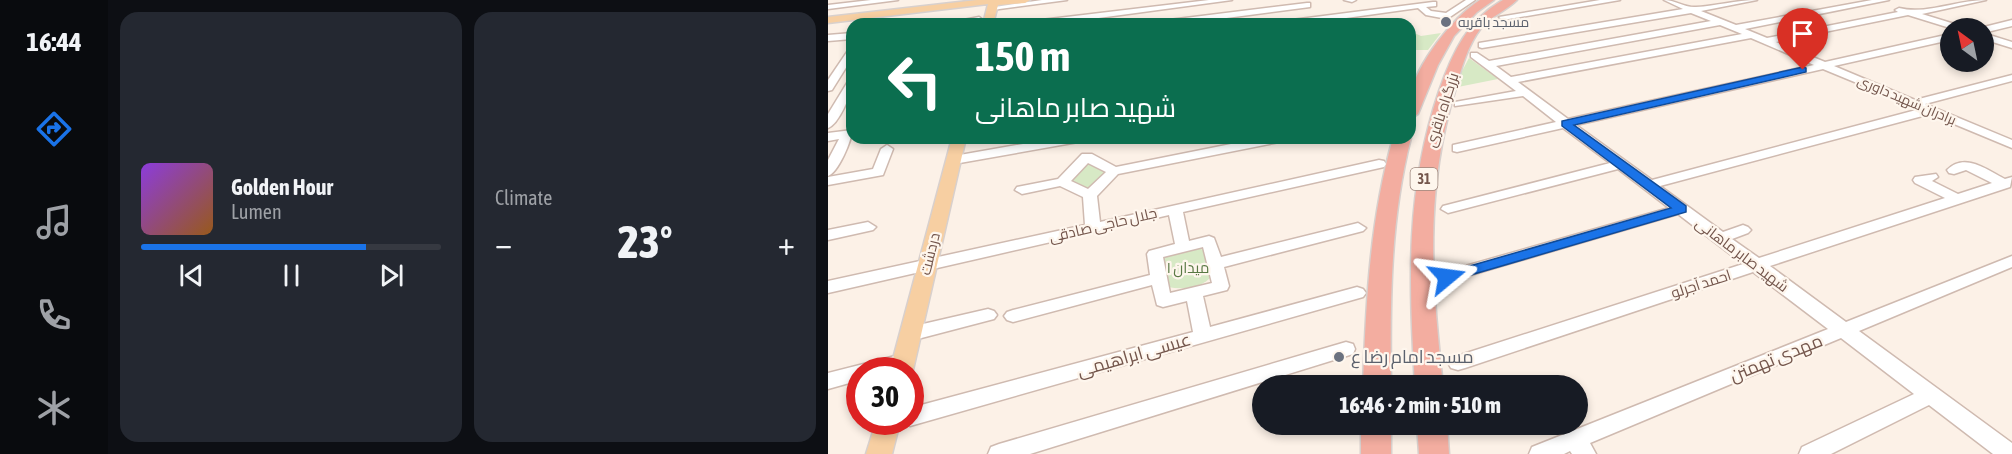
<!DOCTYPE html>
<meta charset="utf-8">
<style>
:root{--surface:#171b24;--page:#242831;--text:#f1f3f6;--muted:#9ea1a6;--line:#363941;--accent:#1a73e8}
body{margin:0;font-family:"Asap Condensed",Cairo,sans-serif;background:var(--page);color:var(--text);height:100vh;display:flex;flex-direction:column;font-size:22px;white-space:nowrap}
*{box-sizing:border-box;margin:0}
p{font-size:20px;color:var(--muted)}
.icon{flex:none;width:33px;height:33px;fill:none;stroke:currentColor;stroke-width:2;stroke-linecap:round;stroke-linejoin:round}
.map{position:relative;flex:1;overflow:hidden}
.drawer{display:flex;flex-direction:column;gap:12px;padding:12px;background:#0d0f14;width:720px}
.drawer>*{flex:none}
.banner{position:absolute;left:18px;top:18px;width:570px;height:126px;border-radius:18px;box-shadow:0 3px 9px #0003;background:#0b6e4f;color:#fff;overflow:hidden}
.needle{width:39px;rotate:327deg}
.tools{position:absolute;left:1112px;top:18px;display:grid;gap:12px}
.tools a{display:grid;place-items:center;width:54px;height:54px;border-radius:50%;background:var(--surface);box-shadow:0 3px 9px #0003;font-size:30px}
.speed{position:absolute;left:18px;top:357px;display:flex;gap:12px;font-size:30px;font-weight:700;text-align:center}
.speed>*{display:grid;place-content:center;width:78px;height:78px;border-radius:50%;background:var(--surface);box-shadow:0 3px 9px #0003;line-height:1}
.speed .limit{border:9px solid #d22;background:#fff;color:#111}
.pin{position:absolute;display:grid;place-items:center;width:51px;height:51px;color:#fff;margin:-62px -26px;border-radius:50% 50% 50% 0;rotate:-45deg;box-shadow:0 0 6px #0007}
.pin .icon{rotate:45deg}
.me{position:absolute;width:66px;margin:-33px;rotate:74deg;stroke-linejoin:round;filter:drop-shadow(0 0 4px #0008)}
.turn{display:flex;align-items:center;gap:21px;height:126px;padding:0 30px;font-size:27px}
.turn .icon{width:78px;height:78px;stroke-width:2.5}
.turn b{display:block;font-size:42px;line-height:51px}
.big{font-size:45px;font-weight:800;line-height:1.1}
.drawer .card{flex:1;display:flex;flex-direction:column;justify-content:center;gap:9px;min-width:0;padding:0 21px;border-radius:18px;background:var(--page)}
.song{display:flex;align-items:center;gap:18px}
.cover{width:72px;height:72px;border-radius:9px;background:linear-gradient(135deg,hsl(270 70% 55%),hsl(30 70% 35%))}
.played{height:6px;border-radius:3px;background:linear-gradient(90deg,var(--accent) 75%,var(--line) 75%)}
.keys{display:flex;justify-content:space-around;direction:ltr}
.heat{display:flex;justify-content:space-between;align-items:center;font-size:33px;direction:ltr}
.drawer .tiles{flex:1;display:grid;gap:12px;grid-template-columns:repeat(2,1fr)}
.trip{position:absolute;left:424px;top:375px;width:336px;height:60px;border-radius:30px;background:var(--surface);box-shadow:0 3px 9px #0003;font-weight:800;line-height:60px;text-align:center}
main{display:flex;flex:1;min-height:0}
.tab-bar{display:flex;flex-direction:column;width:108px;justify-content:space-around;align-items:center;background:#090b0e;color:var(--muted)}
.tab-bar .icon{width:42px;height:42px}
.tab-bar .active{color:var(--accent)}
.tab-bar b{font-size:27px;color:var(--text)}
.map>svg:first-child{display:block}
.green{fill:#d7e9c5}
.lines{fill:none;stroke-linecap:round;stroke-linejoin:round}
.minor-casing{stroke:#cfbab0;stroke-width:3}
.major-casing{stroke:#d8d0cd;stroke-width:3}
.highway-casing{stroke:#d8d0cd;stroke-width:3}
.minor{fill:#fff;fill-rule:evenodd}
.major{fill:#f7cfa2;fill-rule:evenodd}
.highway{fill:#f3ada0;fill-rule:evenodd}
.route{fill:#1a73e8;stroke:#114b97;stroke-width:1.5}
.worship-dot{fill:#6b7280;stroke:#fef6ed;stroke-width:2}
.labels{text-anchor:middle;stroke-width:4.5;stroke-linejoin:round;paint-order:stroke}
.far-worship-label{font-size:14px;fill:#5b616d;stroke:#fef6ed;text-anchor:start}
.far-street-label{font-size:14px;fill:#74564c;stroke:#fef6ed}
.shield{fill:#fef6ed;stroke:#9d867c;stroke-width:1.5}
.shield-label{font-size:14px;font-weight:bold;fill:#74564c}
.street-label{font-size:15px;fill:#74564c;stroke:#fef6ed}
.park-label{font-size:15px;fill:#597944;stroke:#fef6ed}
.near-street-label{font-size:18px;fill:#74564c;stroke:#fef6ed}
.near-worship-label{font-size:18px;fill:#5b616d;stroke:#fef6ed;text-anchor:start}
</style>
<main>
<nav class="tab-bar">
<b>16:44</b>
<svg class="icon active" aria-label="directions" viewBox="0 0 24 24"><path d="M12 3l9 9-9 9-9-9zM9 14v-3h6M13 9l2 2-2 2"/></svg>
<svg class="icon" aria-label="music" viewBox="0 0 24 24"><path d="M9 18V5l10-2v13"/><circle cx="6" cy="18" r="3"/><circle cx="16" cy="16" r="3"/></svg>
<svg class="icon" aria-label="phone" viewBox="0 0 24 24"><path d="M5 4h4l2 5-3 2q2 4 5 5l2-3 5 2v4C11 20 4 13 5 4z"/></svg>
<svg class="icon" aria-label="climate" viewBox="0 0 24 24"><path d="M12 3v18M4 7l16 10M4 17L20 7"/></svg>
</nav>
<section class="drawer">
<div class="tiles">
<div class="card">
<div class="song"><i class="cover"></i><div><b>Golden Hour</b><p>Lumen</p></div></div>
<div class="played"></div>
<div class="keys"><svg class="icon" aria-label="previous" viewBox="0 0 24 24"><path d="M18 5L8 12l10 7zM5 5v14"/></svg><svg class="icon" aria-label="pause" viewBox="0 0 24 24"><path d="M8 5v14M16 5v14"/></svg><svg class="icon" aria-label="next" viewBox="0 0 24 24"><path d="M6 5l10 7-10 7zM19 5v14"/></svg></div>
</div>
<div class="card"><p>Climate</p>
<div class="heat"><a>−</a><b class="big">23°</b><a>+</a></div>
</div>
</div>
</section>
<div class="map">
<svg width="1184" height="454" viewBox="0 0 1184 454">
<rect width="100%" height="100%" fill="#fcf1e7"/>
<g class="green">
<path d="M582,31L593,36L613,33L600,50H582Z"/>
<path d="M641,58L670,79L625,88Z"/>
<path d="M260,162L281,172L262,190L241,180Z"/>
<path d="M367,247L376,250L385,275C374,288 356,290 340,287L334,260L342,253Z"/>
</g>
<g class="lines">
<g class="minor-casing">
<g id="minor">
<path d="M43,0H70L0,9V5Z"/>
<path d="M214,0H239L164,10L160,8Z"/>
<path d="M381,0H404L226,24H201L205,21Z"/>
<path d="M516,0H528L524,2Z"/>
<path d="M638,0H647L619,19L598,15L590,8L475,24H452L456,21L605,2H608V6L598,7L603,11L618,13Z"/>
<path d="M772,0H792L675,20L671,17Z"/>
<path d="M836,0C847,0 857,8 868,7C888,6 908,0 929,0L873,11L908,25L1044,0H1061L917,29L939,38L1070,12L1067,10L1071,8C1098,15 1129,0 1158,0L1094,14L1133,26L1134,28H1122L1080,15L948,42L997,62L1122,34V40L1006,66L1087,100L1184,75V81L1097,104L1184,140V148L1102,114L832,186L895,232L915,225L920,227L923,230L920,233L904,239L931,258L1117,198L1087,183L1085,180L1087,177L1108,174L1110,177L1104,181L1130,194L1164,183L1138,170L1126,174L1121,173L1119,170C1137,152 1159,170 1177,179L1184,177L1182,187L942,266L1018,322L1184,256V267L1031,331L1184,443V454H1165L1101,405L1003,454H971L974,447L1086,394L1013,338L762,443L768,454H744L742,451L736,454H701L704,447L1000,329L925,272L637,368L630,370L623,368L620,363L623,358L915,264L850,214L619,282L611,277L613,273L841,208L790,169L620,213L613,209L615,206L782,163L735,128L629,152L625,151V145L728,122L695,96L627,106V102L688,91L643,57V53H649L661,61L883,21L863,13L654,48L651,47V43L855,9ZM892,25L914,34L683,77L668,66ZM923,38L986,65L740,119L690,82ZM995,69L1092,109L824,180L748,125Z"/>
<path d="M479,3H482V7L353,24H329L333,21Z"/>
<path d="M151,17L155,20L154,22L115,24Z"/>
<path d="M1184,20V26L1155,33V28H1152Z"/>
<path d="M567,21L572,22L573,24H563Z"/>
<path d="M24,33V39L0,41V35Z"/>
<path d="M1155,33L1184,42V48L1155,39Z"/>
<path d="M24,48V58L4,90L0,91V80L21,49Z"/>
<path d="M24,82C24,93 11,124 0,128V114L19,83Z"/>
<path d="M24,130C24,140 10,173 0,176V160L11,139L0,141V133Z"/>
<path d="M229,138H256L250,142L126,164L120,160L126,156Z"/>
<path d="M433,138H457L451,142L290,174L269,196L272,222L551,160L556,161L558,164L556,167L355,212L361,241L381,236L386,238L393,257L530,223L538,228L535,231L396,267L401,286L399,290L375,296L382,327L529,287L535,289L538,293L535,297L82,426L74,422H82V408L365,332L359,301L335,307L329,305L324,285L185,322L179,320L176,316L179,312L185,310L322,275L319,254L321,251L347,244L341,215L0,293V281L257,225L255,197L232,186L194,194L187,190L189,187L230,179L254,154H264L288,167ZM260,163L278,172L260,189L243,181ZM375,247L384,283L342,293L335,257Z"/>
<path d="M59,145L65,149L55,175L0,185V177L45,169L53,149Z"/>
<path d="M40,222L48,227L45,230L0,240V230Z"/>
<path d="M160,309L166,311L169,315L166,319L82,341L76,339L73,334L76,329L82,327Z"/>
<path d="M518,342L525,344L527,349L525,354L202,454H160L163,447L171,444Z"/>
<path d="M75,354L82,356L85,361L82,366L66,370H32V380L0,389V373Z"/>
</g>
</g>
<g class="major-casing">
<g id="major">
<path d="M149,0H202L197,3L170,5L165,24H155L160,4L0,23V17Z"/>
<path d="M124,138H138L85,370L82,374V370H62Z"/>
<path d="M48,422H72L64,454H38Z"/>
</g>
</g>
<g class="highway-casing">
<g id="highway">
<path d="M652,0H666L649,12L626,36L610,65L590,114L582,119C582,112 581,103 582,96C589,63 625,17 652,0Z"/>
<path d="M675,0H689C678,11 663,16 653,28C639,46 633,70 627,91C596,192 604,283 615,386H587C581,282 577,191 611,91C624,54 639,20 675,0Z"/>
<path d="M582,137L583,138C562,220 562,302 563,386H535C538,301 542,219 565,138Z"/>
<rect x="533" y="424" width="30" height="30"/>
<path d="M589,424H619L621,454H591Z"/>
</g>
</g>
<use href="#minor" class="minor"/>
<use href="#major" class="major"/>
<use href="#highway" class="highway"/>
</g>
<path class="route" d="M975,67L978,68V72L746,125L858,206V212L619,282L611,277L614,274L843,208L734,126V121Z"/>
<g class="worship-dot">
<circle cx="618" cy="22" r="6"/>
<circle cx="511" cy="357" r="6"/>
</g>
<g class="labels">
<g class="far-worship-label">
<text x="630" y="27">مسجد باقریه</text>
</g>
<g class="far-street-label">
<text transform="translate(1079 100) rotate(23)" y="5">برادران شهید داوری</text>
</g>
<rect class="shield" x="582.5" y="168" width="27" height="22" rx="4.5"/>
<g class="shield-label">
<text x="596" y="184">31</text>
</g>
<g class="street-label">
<text transform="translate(614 110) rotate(-72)" y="5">بزرگراه باقری</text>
<text transform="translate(275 225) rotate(-13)" y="5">جلال حاجی صادقی</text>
<text transform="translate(102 254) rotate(-76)" y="5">دردشت</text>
<text transform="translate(914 255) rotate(37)" y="5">شهید صابر ماهانی</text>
<text transform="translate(873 284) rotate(-18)" y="5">احمد آجرلو</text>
</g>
<g class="park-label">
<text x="360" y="273">میدان ۱</text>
</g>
<g class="near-street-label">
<text transform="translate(306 355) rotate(-16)" y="6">عیسی ابراهیمی</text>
<text transform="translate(948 358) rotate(-22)" y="6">مهدی تهمتن</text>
</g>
<g class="near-worship-label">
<text x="523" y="363">مسجد امام رضا ع</text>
</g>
</g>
</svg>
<div class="tools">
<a><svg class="needle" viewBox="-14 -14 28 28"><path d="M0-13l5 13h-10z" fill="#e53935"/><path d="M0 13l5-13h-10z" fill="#9ea1a6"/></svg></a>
</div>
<div class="speed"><div class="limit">30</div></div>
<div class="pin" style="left:975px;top:70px;background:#d93025"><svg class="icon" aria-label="arrive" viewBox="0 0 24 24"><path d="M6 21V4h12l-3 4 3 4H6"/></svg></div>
<svg class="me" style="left:619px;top:277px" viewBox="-20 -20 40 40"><path d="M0-17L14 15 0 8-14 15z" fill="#1a73e8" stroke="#fff" stroke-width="4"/></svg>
<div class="trip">16:46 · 2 min · 510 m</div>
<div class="banner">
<div class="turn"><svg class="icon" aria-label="left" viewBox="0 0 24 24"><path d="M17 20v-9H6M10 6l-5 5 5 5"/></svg><div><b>150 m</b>شهید صابر ماهانی</div></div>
</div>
</div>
</main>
